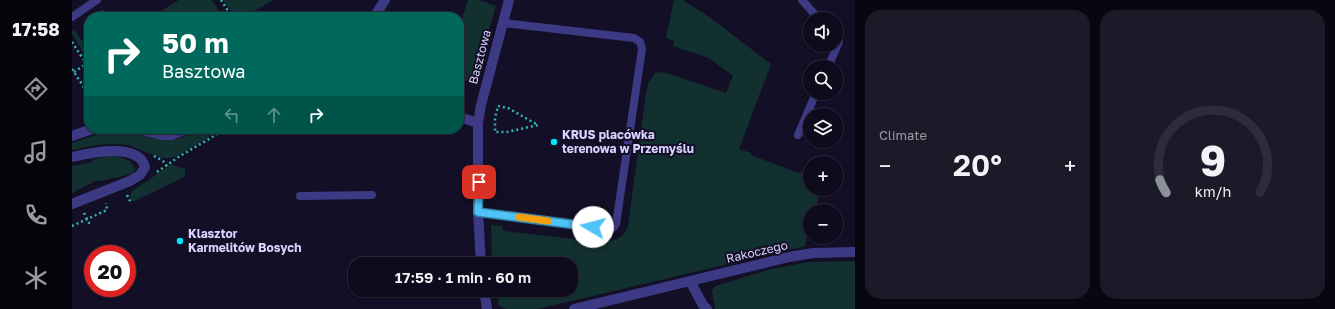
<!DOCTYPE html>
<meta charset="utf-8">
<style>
:root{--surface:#0e0b1c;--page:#1c1929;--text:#f1f3f6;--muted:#9b9ba3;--line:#2e2b3b;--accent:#8c9099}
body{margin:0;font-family:"Golos Text",sans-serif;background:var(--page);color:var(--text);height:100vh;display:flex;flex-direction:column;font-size:15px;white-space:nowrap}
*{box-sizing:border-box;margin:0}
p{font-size:13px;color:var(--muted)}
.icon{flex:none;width:22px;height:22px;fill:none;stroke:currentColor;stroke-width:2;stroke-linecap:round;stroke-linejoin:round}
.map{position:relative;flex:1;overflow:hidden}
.drawer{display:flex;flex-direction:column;gap:10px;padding:10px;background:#08060f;width:480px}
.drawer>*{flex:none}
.banner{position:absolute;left:12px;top:12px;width:380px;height:122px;border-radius:16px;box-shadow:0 1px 3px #0004,0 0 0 1px var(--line);background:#00695c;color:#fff;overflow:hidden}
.controls{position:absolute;left:731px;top:12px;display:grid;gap:8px}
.controls a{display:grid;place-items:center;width:40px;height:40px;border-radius:50%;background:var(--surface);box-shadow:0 1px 3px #0004,0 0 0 1px var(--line);font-size:20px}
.speed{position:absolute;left:12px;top:245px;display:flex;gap:8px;font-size:20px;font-weight:700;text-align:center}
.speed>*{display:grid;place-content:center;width:52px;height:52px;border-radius:50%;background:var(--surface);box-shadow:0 1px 3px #0004,0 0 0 1px var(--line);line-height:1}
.speed .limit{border:6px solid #d22;background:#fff;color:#111}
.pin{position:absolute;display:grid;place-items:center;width:34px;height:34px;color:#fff;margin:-17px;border-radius:8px;box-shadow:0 2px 6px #0006}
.me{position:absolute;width:44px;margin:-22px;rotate:278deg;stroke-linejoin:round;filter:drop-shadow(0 0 3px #0008)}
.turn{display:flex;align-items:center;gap:14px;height:84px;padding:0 12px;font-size:18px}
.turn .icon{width:52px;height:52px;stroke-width:2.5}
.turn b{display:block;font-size:28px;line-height:34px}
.lanes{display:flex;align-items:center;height:38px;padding:0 12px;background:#0003;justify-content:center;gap:20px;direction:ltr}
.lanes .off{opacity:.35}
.big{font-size:30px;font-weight:600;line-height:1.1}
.drawer .widget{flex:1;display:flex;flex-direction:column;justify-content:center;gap:6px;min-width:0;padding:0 14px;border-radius:16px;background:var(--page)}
.drawer .dial{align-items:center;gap:0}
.dial svg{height:104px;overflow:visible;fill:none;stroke:var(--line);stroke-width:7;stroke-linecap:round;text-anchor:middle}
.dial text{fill:var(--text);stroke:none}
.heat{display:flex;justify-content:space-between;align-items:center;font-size:22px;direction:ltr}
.drawer .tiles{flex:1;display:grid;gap:10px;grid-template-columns:repeat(2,1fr)}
.trip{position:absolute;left:276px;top:257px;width:230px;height:40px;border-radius:16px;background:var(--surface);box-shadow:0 1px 3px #0004,0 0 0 1px var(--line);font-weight:600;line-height:40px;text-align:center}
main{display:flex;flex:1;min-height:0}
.dock{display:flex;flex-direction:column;width:72px;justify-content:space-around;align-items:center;background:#06040b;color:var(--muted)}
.dock .icon{width:28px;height:28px}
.dock .selected{color:var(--accent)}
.dock b{font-size:18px;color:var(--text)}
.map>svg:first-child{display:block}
.green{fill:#12302f}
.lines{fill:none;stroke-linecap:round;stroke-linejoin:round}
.path{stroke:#2fb8b0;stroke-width:2.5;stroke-dasharray:2 3;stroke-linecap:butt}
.lane{stroke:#3d3a85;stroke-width:8}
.street{stroke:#3d3a85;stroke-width:10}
.route-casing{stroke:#337fa1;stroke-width:10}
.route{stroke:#4fc3f7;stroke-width:7}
.slow{stroke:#f59e0b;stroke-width:7}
.poi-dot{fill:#00e5ff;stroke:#130f26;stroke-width:1.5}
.labels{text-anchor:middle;stroke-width:4;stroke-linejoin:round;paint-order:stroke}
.street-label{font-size:12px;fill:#d9d4ff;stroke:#130f26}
.poi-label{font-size:12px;font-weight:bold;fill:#d9d4ff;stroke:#130f26;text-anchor:start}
</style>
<main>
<nav class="dock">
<b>17:58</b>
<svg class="icon selected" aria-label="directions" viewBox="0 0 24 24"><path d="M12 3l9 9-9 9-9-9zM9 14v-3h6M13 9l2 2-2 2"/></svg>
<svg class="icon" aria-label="music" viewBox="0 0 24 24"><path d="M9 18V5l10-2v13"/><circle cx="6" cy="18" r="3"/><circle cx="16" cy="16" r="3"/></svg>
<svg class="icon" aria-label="phone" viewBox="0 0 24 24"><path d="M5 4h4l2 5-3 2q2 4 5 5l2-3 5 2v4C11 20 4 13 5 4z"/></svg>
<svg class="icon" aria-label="climate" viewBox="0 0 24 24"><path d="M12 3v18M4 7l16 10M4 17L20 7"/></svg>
</nav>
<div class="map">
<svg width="783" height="309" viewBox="0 0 783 309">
<rect width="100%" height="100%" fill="#130f26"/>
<g class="green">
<path d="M107,0H140L149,14L144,17H79Z"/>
<path d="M151,0H202L171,17H163Z"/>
<path d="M396,0H407L424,6L401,83L387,78V28Z"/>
<path d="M602,0H611L640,19L699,64L667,149L679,153V155L727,173L728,172L738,175V189H749L743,211H738V227L733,246L465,309H434L427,306L424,290H499V264H420L419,225L430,226L432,231L529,242C542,241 551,239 556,226L574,93L576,84L584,72L595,73L654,93L661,76L637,58L601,46L602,41L594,38Z"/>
<path d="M2,29L17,52L16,60L0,34V31Z"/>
<path d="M130,129H149C138,136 110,155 99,158C87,160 67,148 55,145C36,142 18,146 0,150V143C16,137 32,131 48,132C61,132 73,137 85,139C101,142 116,136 130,129Z"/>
<path d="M35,156C45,157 59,157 63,169L62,172L56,175L28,181H23L0,193V166L21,162V160Z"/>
<path d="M100,164L106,167L113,168V177L60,202L58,196L60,191Z"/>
<path d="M783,261V309H643L640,291L643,286L699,269L737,262Z"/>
</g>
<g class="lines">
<g class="path">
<path d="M149,0L160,17"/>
<path d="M30,11L34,17"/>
<path d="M0,42L17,68"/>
<path d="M0,69L17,95"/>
<path d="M2,72L14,64"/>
<path d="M426,106L436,108L466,125L435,132H423V118Z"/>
<path d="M82,156L91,161L95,166"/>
<path d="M85,172L108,156L154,129"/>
<path d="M55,195L59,203"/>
<path d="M12,213L18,225"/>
<path d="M0,226L35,210L34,203"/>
</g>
<g class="lane">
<path d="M730,0L747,19"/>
<path d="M0,17L25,0"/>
<path d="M756,67L767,42L764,39"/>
<path d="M726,135L744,93"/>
<path d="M228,196L300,195"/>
<path d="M406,212L536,229L541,228L544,224L570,49L568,42L562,38L431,23"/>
</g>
<g class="street">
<path d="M302,17L313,0"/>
<path d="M387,117L406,123"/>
<path d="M64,129L90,135H99L115,129"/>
<path d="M0,136L20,129"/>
<path d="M0,157C18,153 66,142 73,167L68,175L58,181L0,204"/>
<path d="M409,264L406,212V123L409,105L437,0"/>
<path d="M618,281L631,305L635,309"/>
<path d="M412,290L415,309"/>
<path d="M502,309L717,257L741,253L783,252"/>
</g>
</g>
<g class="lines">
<g class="route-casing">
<path id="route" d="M407,182L406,212L521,227"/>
</g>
<use href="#route" class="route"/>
<path class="slow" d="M447,217L476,221"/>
</g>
<g class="poi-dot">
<circle cx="482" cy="142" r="4"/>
<circle cx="108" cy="241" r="4"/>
</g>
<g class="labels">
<g class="street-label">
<text transform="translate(408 57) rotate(-75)" y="4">Basztowa</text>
<text transform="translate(685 252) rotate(-13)" y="4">Rakoczego</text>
</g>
<g class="poi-label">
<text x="490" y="139">KRUS placówka<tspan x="490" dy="14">terenowa w Przemyślu</tspan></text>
<text x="116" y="238">Klasztor<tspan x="116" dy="14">Karmelitów Bosych</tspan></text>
</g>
</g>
</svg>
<div class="controls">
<a><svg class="icon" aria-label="sound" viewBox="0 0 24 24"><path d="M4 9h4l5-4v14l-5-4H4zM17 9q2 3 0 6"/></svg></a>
<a><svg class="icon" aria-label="search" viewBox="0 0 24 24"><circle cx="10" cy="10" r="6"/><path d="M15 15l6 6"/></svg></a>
<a><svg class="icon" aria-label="layers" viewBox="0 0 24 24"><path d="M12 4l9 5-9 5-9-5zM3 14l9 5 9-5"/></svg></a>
<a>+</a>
<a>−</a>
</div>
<div class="speed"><div class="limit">20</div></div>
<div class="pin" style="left:407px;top:182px;background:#d93025"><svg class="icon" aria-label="arrive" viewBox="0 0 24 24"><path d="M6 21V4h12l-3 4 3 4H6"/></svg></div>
<svg class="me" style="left:521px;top:227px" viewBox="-20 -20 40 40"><circle r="19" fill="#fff"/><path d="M0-13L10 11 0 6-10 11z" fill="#4fc3f7"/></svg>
<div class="trip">17:59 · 1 min · 60 m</div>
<div class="banner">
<div class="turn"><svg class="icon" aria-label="right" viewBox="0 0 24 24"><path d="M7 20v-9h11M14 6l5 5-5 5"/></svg><div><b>50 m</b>Basztowa</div></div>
<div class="lanes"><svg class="icon off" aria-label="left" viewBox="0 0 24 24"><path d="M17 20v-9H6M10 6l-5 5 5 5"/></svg><svg class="icon off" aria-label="ahead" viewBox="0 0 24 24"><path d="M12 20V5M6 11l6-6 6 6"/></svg><svg class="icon" aria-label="right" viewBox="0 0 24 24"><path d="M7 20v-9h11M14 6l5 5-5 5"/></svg></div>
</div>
</div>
<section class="drawer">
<div class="tiles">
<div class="widget"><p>Climate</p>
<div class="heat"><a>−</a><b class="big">20°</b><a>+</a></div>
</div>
<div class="widget dial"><svg viewBox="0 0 100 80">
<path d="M14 69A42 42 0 1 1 86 69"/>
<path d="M14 69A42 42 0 0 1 9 59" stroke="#8c9099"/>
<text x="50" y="56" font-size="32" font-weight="700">9</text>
<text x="50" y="72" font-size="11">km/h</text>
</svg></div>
</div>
</section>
</main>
